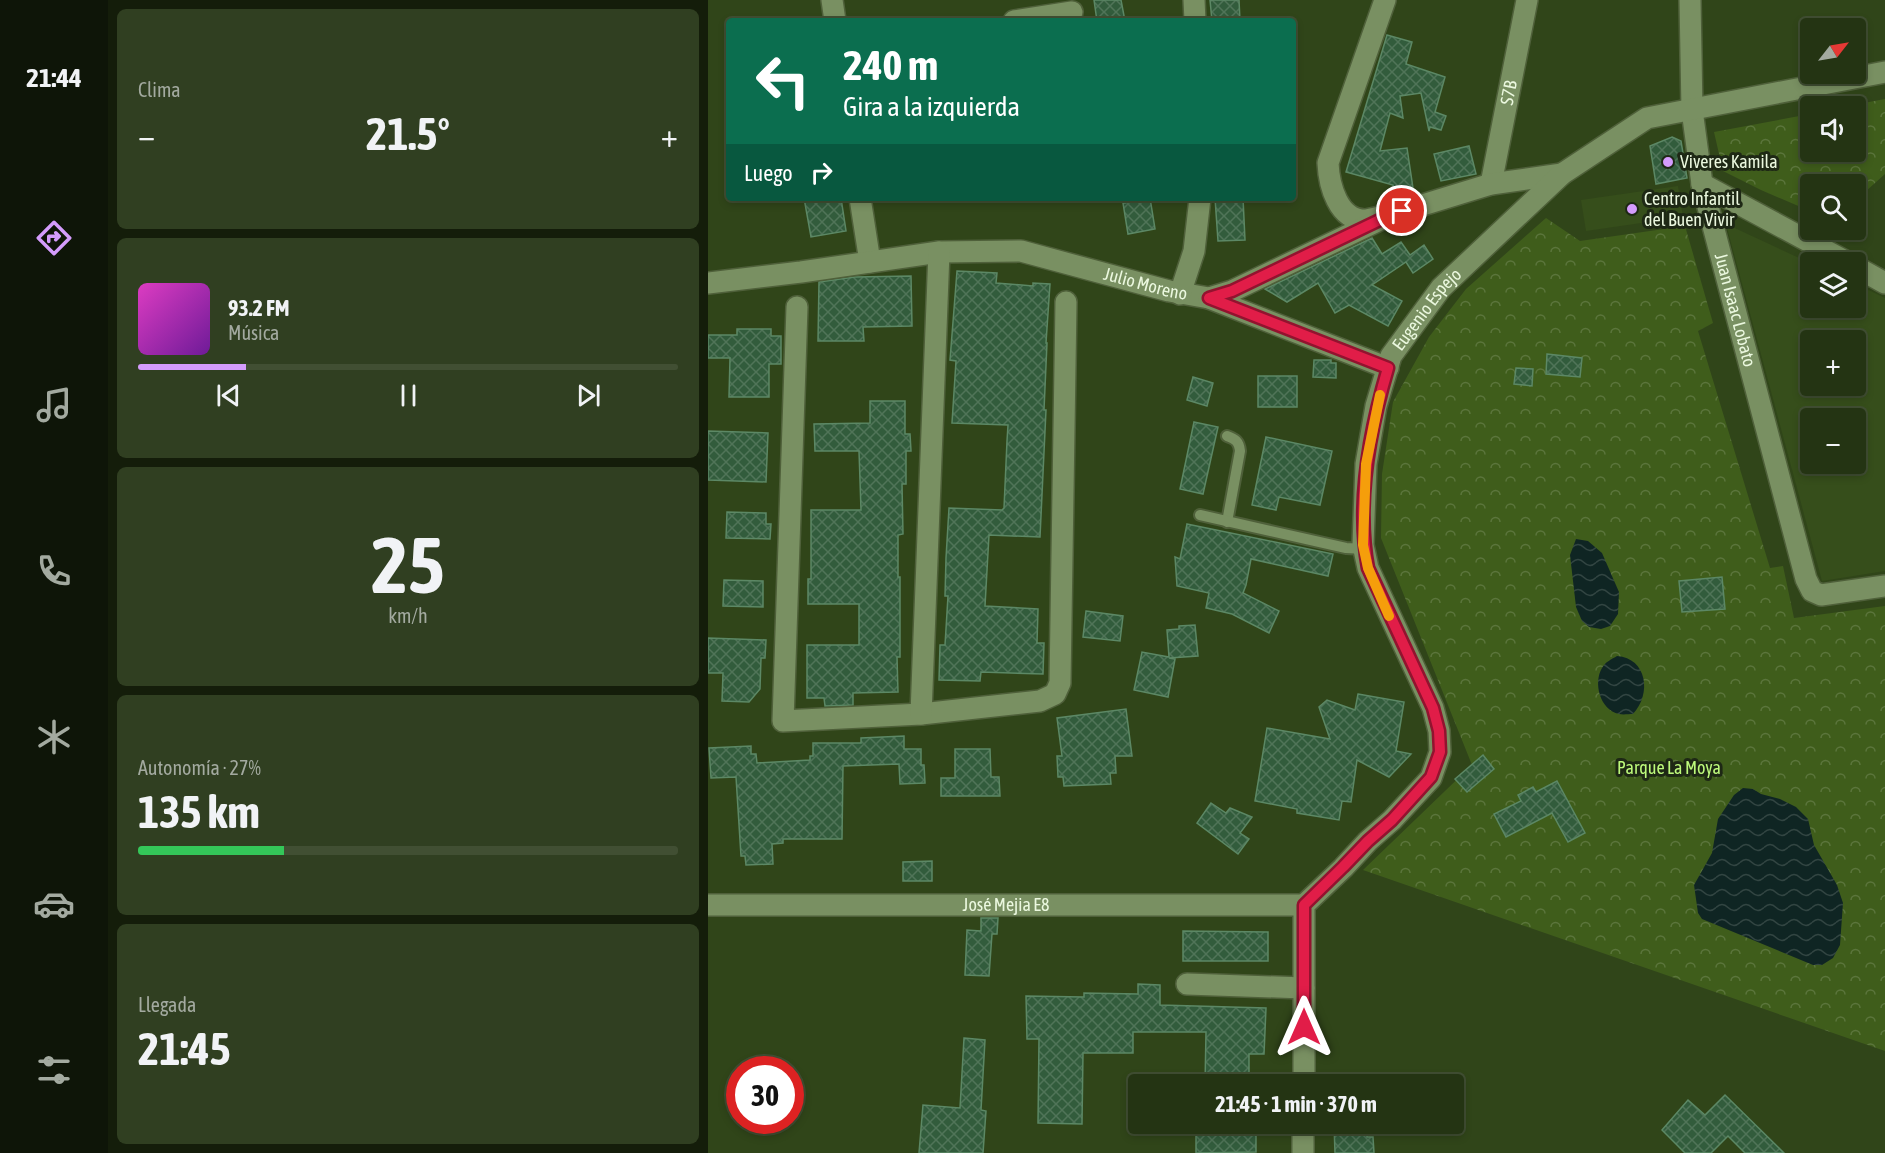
<!DOCTYPE html>
<html lang="es">
<meta charset="utf-8">
<style>
:root{--surface:#243413;--page:#303f21;--text:#f1f3f6;--muted:#a3aaa0;--line:#414f33;--accent:#d49cfc}
body{margin:0;font-family:"Asap Condensed",sans-serif;background:var(--page);color:var(--text);height:100vh;display:flex;flex-direction:column;font-size:22px;white-space:nowrap}
*{box-sizing:border-box;margin:0}
p{font-size:20px;color:var(--muted)}
.icon{flex:none;width:33px;height:33px;fill:none;stroke:currentColor;stroke-width:2;stroke-linecap:round;stroke-linejoin:round}
.map{position:relative;flex:1;overflow:hidden}
.panel{display:flex;flex-direction:column;gap:9px;padding:9px;background:#141d0a;width:600px}
.panel>*{flex:none}
.top-card{position:absolute;left:18px;top:18px;width:570px;height:183px;border-radius:6px;box-shadow:0 3px 9px #0003,0 0 0 2px var(--line);background:#0b6e4f;color:#fff;overflow:hidden}
.needle{width:39px;rotate:59deg}
.buttons{position:absolute;left:1092px;top:18px;display:grid;gap:12px}
.buttons a{display:grid;place-items:center;width:66px;height:66px;border-radius:6px;background:var(--surface);box-shadow:0 3px 9px #0003,0 0 0 2px var(--line);font-size:30px}
.speed{position:absolute;left:18px;top:1056px;display:flex;gap:12px;font-size:30px;font-weight:700;text-align:center}
.speed>*{display:grid;place-content:center;width:78px;height:78px;border-radius:50%;background:var(--surface);box-shadow:0 3px 9px #0003,0 0 0 2px var(--line);line-height:1}
.speed .limit{border:9px solid #d22;background:#fff;color:#111}
.pin{position:absolute;display:grid;place-items:center;width:51px;height:51px;color:#fff;margin:-26px;border:3px solid #fff;border-radius:50%;box-shadow:0 2px 6px #0007}
.me{position:absolute;width:66px;margin:-33px;rotate:0deg;stroke-linejoin:round;filter:drop-shadow(0 0 4px #0008)}
.turn{display:flex;align-items:center;gap:21px;height:126px;padding:0 18px;font-size:27px}
.turn .icon{width:78px;height:78px;stroke-width:2.5}
.turn b{display:block;font-size:42px;line-height:51px}
.then{display:flex;align-items:center;height:57px;padding:0 18px;background:#0003;gap:12px;font-size:22px}
.big{font-size:45px;font-weight:700;line-height:1.1}
.panel .card{flex:1;display:flex;flex-direction:column;justify-content:center;gap:9px;min-width:0;padding:0 21px;border-radius:9px;background:var(--page)}
.panel .dial{align-items:center;gap:0}
.dial b{font-size:78px;line-height:1}
.song{display:flex;align-items:center;gap:18px}
.cover{width:72px;height:72px;border-radius:9px;background:linear-gradient(135deg,hsl(310 70% 55%),hsl(280 70% 35%))}
.played{height:6px;border-radius:3px;background:linear-gradient(90deg,var(--accent) 20%,var(--line) 20%)}
.keys{display:flex;justify-content:space-around;direction:ltr}
.heat{display:flex;justify-content:space-between;align-items:center;font-size:33px;direction:ltr}
.charge{height:9px;border-radius:4px;background:linear-gradient(90deg,#34c759 27%,var(--line) 0)}
.trip{position:absolute;left:420px;top:1074px;width:336px;height:60px;border-radius:6px;background:var(--surface);box-shadow:0 3px 9px #0003,0 0 0 2px var(--line);font-weight:700;line-height:60px;text-align:center}
main{display:flex;flex:1;min-height:0}
.menu{display:flex;flex-direction:column;width:108px;justify-content:space-around;align-items:center;background:#0e1508;color:var(--muted)}
.menu .icon{width:42px;height:42px}
.menu .selected{color:var(--accent)}
.menu b{font-size:27px;color:var(--text)}
.map>svg:first-child{display:block}
.built{fill:#364e1b;fill-rule:evenodd}
.park{fill:url(#park-crowns)}
.water{fill:url(#water-waves)}
.building{fill:url(#building-cross-hatch);stroke:#5c8865;stroke-width:1.5}
.lines{fill:none;stroke-linecap:round;stroke-linejoin:round}
.lane-casing{stroke:#4f603a;stroke-width:14}
.street-casing{stroke:#4f603a;stroke-width:24}
.lane{stroke:#799062;stroke-width:10}
.street{stroke:#799062;stroke-width:21}
.route-casing{stroke:#92132f;stroke-width:15}
.route{stroke:#e11d48;stroke-width:10}
.slow{stroke:#f59e0b;stroke-width:10}
.poi-dot{fill:#d49cfc;stroke:#1e2815;stroke-width:2}
.labels{text-anchor:middle;stroke-width:6;stroke-linejoin:round;paint-order:stroke}
.street-label{font-size:18px;fill:#ebf8df;stroke:#1e2815}
.poi-label{font-size:18px;fill:#ebf8df;stroke:#1e2815;text-anchor:start}
.park-label{font-size:18px;fill:#bdf97b;stroke:#1e2815}
</style>
<main>
<nav class="menu">
<b>21:44</b>
<svg class="icon selected" aria-label="directions" viewBox="0 0 24 24"><path d="M12 3l9 9-9 9-9-9zM9 14v-3h6M13 9l2 2-2 2"/></svg>
<svg class="icon" aria-label="music" viewBox="0 0 24 24"><path d="M9 18V5l10-2v13"/><circle cx="6" cy="18" r="3"/><circle cx="16" cy="16" r="3"/></svg>
<svg class="icon" aria-label="phone" viewBox="0 0 24 24"><path d="M5 4h4l2 5-3 2q2 4 5 5l2-3 5 2v4C11 20 4 13 5 4z"/></svg>
<svg class="icon" aria-label="climate" viewBox="0 0 24 24"><path d="M12 3v18M4 7l16 10M4 17L20 7"/></svg>
<svg class="icon" aria-label="car" viewBox="0 0 24 24"><path d="M5 17H2v-5l4-1 3-4h7l3 4 3 1v5h-3M9 17h6M6 11h13"/><circle cx="7" cy="17" r="2"/><circle cx="17" cy="17" r="2"/></svg>
<svg class="icon" aria-label="filters" viewBox="0 0 24 24"><path d="M4 7h16M4 17h16"/><circle cx="9" cy="7" r="2"/><circle cx="15" cy="17" r="2"/></svg>
</nav>
<section class="panel">
<div class="card"><p>Clima</p>
<div class="heat"><a>−</a><b class="big">21.5°</b><a>+</a></div>
</div>
<div class="card">
<div class="song"><i class="cover"></i><div><b>93.2 FM</b><p>Música</p></div></div>
<div class="played"></div>
<div class="keys"><svg class="icon" aria-label="previous" viewBox="0 0 24 24"><path d="M18 5L8 12l10 7zM5 5v14"/></svg><svg class="icon" aria-label="pause" viewBox="0 0 24 24"><path d="M8 5v14M16 5v14"/></svg><svg class="icon" aria-label="next" viewBox="0 0 24 24"><path d="M6 5l10 7-10 7zM19 5v14"/></svg></div>
</div>
<div class="card dial"><b>25</b><p>km/h</p></div>
<div class="card"><p>Autonomía · 27%</p><b class="big">135 km</b><div class="charge"></div></div>
<div class="card"><p>Llegada</p><b class="big">21:45</b></div>
</section>
<div class="map">
<svg width="1177" height="1153" viewBox="0 0 1177 1153">
<defs>
<pattern id="park-crowns" width="20" height="18" patternUnits="userSpaceOnUse" patternTransform="scale(1.5)"><rect width="20" height="18" fill="#3f5d1b"/><path d="M2 6a3 3 0 1 1 6 0M12 15a3 3 0 1 1 6 0" fill="none" stroke="#5b753c"/></pattern>
<pattern id="water-waves" width="16" height="10" patternUnits="userSpaceOnUse" patternTransform="scale(1.5)"><rect width="16" height="10" fill="#0f2523"/><path d="M0 5q4-4 8 0t8 0" fill="none" stroke="#324542"/></pattern>
<pattern id="building-cross-hatch" width="8" height="8" patternUnits="userSpaceOnUse" patternTransform="scale(1.5)"><rect width="8" height="8" fill="#325c3c"/><path d="M0 0l8 8M0 8l8-8" fill="none" stroke="#507458"/></pattern>
</defs>
<rect width="100%" height="100%" fill="#304519"/>
<g class="built">
<path d="M970,186L975,217L878,231L873,200Z"/>
<path d="M1018,224L1102,263V308H1148V284L1177,298V571L1114,581ZM1102,340H1148V386H1102ZM1102,418H1148V464H1102Z"/>
</g>
<g class="park">
<path d="M1177,99V174L1148,200V184H1102V211L1053,190L1015,171L1006,132L1102,114V152H1148V106H1140Z"/>
<path d="M838,218L872,241L977,226L1005,323L990,331L1062,568L1075,566L1086,618L1177,606V1051L655,870L764,765L673,538L674,474L685,402L721,337L758,289Z"/>
</g>
<g class="water">
<path d="M868,539L880,541L894,553L911,592L910,614L902,626L893,629L881,627L874,621L868,607L862,555Z"/>
<path d="M909,656C939,658 944,694 925,714C921,714 915,715 911,714C892,710 885,683 894,668C897,662 904,659 909,656Z"/>
<path d="M1035,788L1045,789L1053,794L1072,799L1088,807L1100,819L1106,845L1129,885L1135,903L1132,945L1125,958L1114,965H1105L994,919L990,913L986,885L1004,853L1010,819L1026,795Z"/>
</g>
<g class="building">
<path d="M386,0H413L417,21H389Z"/>
<path d="M502,0H531L532,21H504Z"/>
<path d="M679,35L704,42L698,64L737,77L727,112L738,116L733,130L722,127L721,131L713,93L692,96L695,118L682,113L672,151L699,148L705,188L686,190L685,185L638,172Z"/>
<path d="M964,137L973,141L979,178L948,184L942,146Z"/>
<path d="M761,146L768,174L733,181L726,154Z"/>
<path d="M96,198H133L138,231L103,237Z"/>
<path d="M416,198H442L447,229L420,234L415,203H417Z"/>
<path d="M507,198H535L537,240L510,241Z"/>
<path d="M664,238L674,254L693,242L702,255L716,245L725,259L705,273L698,262L664,285L694,301L680,326L641,305L627,313L610,283L579,302L557,289Z"/>
<path d="M249,271L289,273L288,283L325,286V283L342,284L338,343H339L336,410H338L332,537L281,535L277,606L330,609L329,643H336L335,674L273,672L272,681L231,680L232,645H237L240,596H237L238,558L241,508L294,510L296,508L299,441L300,425L244,423L248,361L242,360Z"/>
<path d="M203,276L204,326L155,327L156,341H110L111,282L147,277Z"/>
<path d="M29,329H63V336H73V364H61V397H21L22,358H0V335H29Z"/>
<path d="M839,354L874,358L872,377L838,374Z"/>
<path d="M606,360H623V363H628V378L605,377Z"/>
<path d="M808,368L825,369L824,386L806,384Z"/>
<rect x="550" y="376" width="39" height="31"/>
<path d="M485,377L505,383L499,406L479,400Z"/>
<path d="M162,401H197V434H202L203,451H198V484H194L195,534L190,535V577H192V657H189L190,692L145,693V705L117,706L116,698H99V645H151V604H100V579H103V510H153L151,451H107L106,424L162,423Z"/>
<path d="M486,422L510,427L495,494L472,489Z"/>
<path d="M0,431L60,433L58,482L0,480Z"/>
<path d="M558,437L624,451L612,505L571,497L568,510L544,505Z"/>
<path d="M19,512L58,513V524H63L62,539L18,538Z"/>
<path d="M479,524L625,554L620,576L543,559L538,585L535,593L571,611L561,633L524,614L498,608L501,593L469,586L467,557L472,559Z"/>
<path d="M1014,577L1017,609L974,612L971,581Z"/>
<path d="M16,580L55,581V607L15,606Z"/>
<path d="M378,611L415,616L412,641L375,637Z"/>
<path d="M487,625L490,656L461,658L467,659L460,697L426,690L434,652L461,657L459,630L471,629V626Z"/>
<path d="M0,638L58,640L57,658H53L52,689L41,702L14,701L15,673H0Z"/>
<path d="M650,694L696,702L688,751L703,754L681,777L649,760L643,802L634,801L631,820L589,813V809L547,801L559,728L622,739L611,707L619,700L647,710Z"/>
<path d="M418,709L424,756H407L408,773H402L403,784L356,786L355,777H350L349,756H354L349,718Z"/>
<path d="M196,736V749H213V765H216L217,783L192,784L191,764L135,766L134,839H75V843L64,844L65,864L38,865L37,856H33L28,777L3,778L1,748L43,746V754H48L49,763L102,760V756H105V743H153V738Z"/>
<path d="M247,749H282L283,777H291L292,796H233V778H247Z"/>
<path d="M775,755L786,769L759,792L747,779Z"/>
<path d="M849,781L877,833L860,842L844,813L798,837L786,814L813,801L810,795L825,787L828,792Z"/>
<path d="M503,803L518,813L522,808L544,817L532,833L541,839L530,854L489,823Z"/>
<path d="M224,861V881H195V862Z"/>
<path d="M273,918H290L289,934H284L281,976L257,975L259,930L273,931Z"/>
<path d="M475,931L560,932V961H475Z"/>
<path d="M430,984L452,985V1005L558,1008L556,1054H541V1084H497L498,1032H425V1053H375L374,1124L330,1123L331,1039H319L318,996L376,997V993L430,994Z"/>
<path d="M256,1038L277,1040L273,1110L278,1111L275,1153H211L215,1105L252,1108Z"/>
<path d="M1017,1095L1076,1153H1037L1020,1136L1003,1153H977L954,1130L980,1100L997,1115Z"/>
<path d="M488,1124H548V1152L488,1153Z"/>
<path d="M626,1124H659V1137H665L666,1153H627Z"/>
</g>
<g class="lines">
<g class="lane-casing">
<g id="lane">
<path d="M519,436C527,439 531,441 532,451L519,522"/>
<path d="M492,515L638,548L656,549"/>
</g>
</g>
<g class="street-casing">
<g id="street">
<path d="M124,0L127,21"/>
<path d="M486,0L487,21"/>
<path id="s1" d="M982,0L984,110L994,184L1098,579L1104,591L1113,595L1177,586"/>
<path d="M306,21L364,12"/>
<path id="s2" d="M783,184L819,0"/>
<path d="M994,184L1139,262"/>
<path d="M152,198L162,262"/>
<path d="M672,217C668,218 663,219 658,220C630,221 621,185 620,163L677,0"/>
<path d="M1148,267L1177,283"/>
<path id="s3" d="M0,283L93,272L231,252L313,251L461,291L501,298L524,291L682,215L783,184L854,174"/>
<path d="M472,294L486,251L492,198"/>
<path d="M501,298L680,368"/>
<path d="M89,307L75,721L213,714L332,701L347,694L352,683L358,302"/>
<path d="M213,714L231,252"/>
<path id="s4" d="M0,905H596"/>
<path d="M479,984L596,988"/>
<path id="s5" d="M596,1084V905L635,868L660,841L684,820L723,778L732,752L731,731L725,708L660,568L655,545L658,464L668,406L683,356L733,288L854,174L939,118L1177,72"/>
<path d="M595,1153V1124"/>
</g>
</g>
<use href="#lane" class="lane"/>
<use href="#street" class="street"/>
</g>
<g class="lines">
<g class="route-casing">
<path id="route" d="M596,1027V905L635,867L660,841L684,820L723,777L732,752L731,731L725,708L660,568C648,505 662,429 680,368L501,298L524,291L682,215L694,211"/>
</g>
<use href="#route" class="route"/>
<path class="slow" d="M672,395L658,464L655,545L660,568L681,616"/>
</g>
<g class="poi-dot">
<circle cx="960" cy="162" r="6"/>
<circle cx="924" cy="209" r="6"/>
</g>
<g class="labels">
<g class="street-label">
<text dy="6" stroke="none"><textPath href="#s2" startOffset="93">S7B</textPath></text>
<text dy="6" stroke="none"><textPath href="#s3" startOffset="444">Julio Moreno</textPath></text>
<text dy="6" stroke="none"><textPath href="#s1" startOffset="315">Juan Isaac Lobato</textPath></text>
<text dy="6" stroke="none"><textPath href="#s5" startOffset="860">Eugenio Espejo</textPath></text>
<text dy="6" stroke="none"><textPath href="#s4" startOffset="298">José Mejia E8</textPath></text>
</g>
<g class="poi-label">
<text x="972" y="168">Viveres Kamila</text>
<text x="936" y="205">Centro Infantil<tspan x="936" dy="21">del Buen Vivir</tspan></text>
</g>
<g class="park-label">
<text x="961" y="774">Parque La Moya</text>
</g>
</g>
</svg>
<div class="buttons">
<a><svg class="needle" viewBox="-14 -14 28 28"><path d="M0-13l5 13h-10z" fill="#e53935"/><path d="M0 13l5-13h-10z" fill="#a3aaa0"/></svg></a>
<a><svg class="icon" aria-label="sound" viewBox="0 0 24 24"><path d="M4 9h4l5-4v14l-5-4H4zM17 9q2 3 0 6"/></svg></a>
<a><svg class="icon" aria-label="search" viewBox="0 0 24 24"><circle cx="10" cy="10" r="6"/><path d="M15 15l6 6"/></svg></a>
<a><svg class="icon" aria-label="layers" viewBox="0 0 24 24"><path d="M12 4l9 5-9 5-9-5zM3 14l9 5 9-5"/></svg></a>
<a>+</a>
<a>−</a>
</div>
<div class="speed"><div class="limit">30</div></div>
<div class="pin" style="left:694px;top:211px;background:#d93025"><svg class="icon" aria-label="arrive" viewBox="0 0 24 24"><path d="M6 21V4h12l-3 4 3 4H6"/></svg></div>
<svg class="me" style="left:596px;top:1027px" viewBox="-20 -20 40 40"><path d="M0-17L14 15 0 8-14 15z" fill="#e11d48" stroke="#fff" stroke-width="4"/></svg>
<div class="trip">21:45 · 1 min · 370 m</div>
<div class="top-card">
<div class="turn"><svg class="icon" aria-label="left" viewBox="0 0 24 24"><path d="M17 20v-9H6M10 6l-5 5 5 5"/></svg><div><b>240 m</b>Gira a la izquierda</div></div>
<div class="then">Luego<svg class="icon" aria-label="right" viewBox="0 0 24 24"><path d="M7 20v-9h11M14 6l5 5-5 5"/></svg></div>
</div>
</div>
</main>
